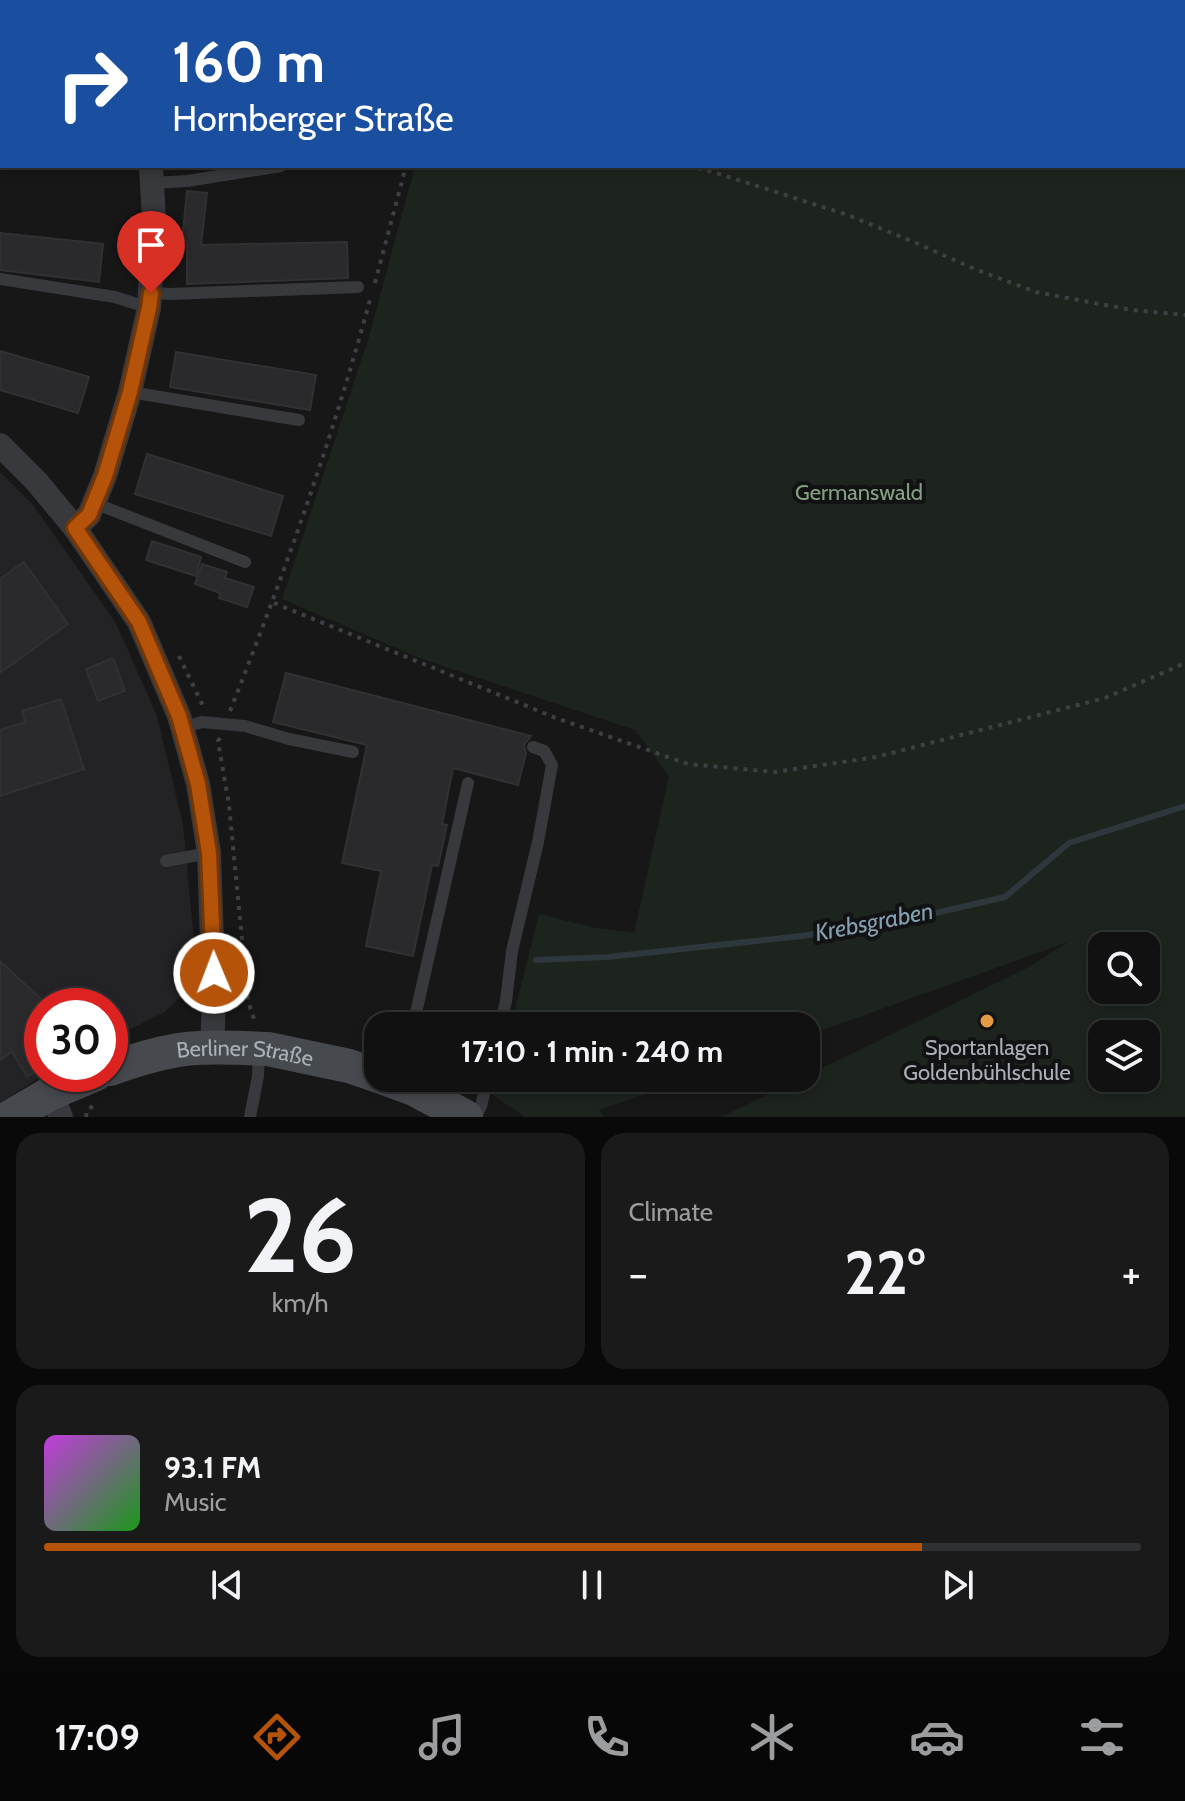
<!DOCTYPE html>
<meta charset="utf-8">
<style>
:root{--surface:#111112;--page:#1a1a1b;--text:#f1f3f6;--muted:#9c9d9f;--line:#303132;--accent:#b45309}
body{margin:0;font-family:Cabin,sans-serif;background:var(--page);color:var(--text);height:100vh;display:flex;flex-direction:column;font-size:30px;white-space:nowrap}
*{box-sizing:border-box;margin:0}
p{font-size:26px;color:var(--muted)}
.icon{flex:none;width:44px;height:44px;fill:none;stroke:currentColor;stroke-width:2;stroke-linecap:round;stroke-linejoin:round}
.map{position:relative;height:1117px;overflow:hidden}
.sheet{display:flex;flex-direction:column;gap:16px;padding:16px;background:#09090a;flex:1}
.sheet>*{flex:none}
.top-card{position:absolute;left:0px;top:0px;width:1186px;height:168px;box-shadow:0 4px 12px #0003,0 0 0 2px var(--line);background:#1a4fa0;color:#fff;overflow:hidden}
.buttons{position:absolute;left:1088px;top:932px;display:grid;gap:16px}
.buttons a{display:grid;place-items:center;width:72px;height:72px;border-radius:16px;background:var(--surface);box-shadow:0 4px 12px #0003,0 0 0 2px var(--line);font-size:40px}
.speed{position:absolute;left:24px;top:988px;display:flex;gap:16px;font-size:40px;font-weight:700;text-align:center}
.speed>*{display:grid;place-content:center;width:104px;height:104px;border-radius:50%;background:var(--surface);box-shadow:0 4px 12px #0003,0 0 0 2px var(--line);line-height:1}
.speed .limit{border:12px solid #d22;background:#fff;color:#111}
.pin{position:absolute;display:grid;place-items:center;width:68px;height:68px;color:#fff;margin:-82px -34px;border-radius:50% 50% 50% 0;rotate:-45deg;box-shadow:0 0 8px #0007}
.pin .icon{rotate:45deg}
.me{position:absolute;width:88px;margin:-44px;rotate:359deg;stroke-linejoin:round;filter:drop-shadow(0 0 6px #0008)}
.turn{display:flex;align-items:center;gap:28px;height:168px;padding:0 40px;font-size:36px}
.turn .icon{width:104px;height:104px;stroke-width:2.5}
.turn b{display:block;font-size:56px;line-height:68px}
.big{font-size:60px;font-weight:700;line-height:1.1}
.sheet .card{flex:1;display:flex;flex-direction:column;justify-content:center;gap:12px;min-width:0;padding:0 28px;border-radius:24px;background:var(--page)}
.sheet .dial{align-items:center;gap:0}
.dial b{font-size:104px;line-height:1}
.song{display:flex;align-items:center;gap:24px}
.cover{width:96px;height:96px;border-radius:12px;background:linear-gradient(135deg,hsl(290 70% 55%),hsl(120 70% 35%))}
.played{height:8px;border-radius:4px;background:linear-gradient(90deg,var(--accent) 80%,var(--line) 80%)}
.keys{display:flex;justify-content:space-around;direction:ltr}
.heat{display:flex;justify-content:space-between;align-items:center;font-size:44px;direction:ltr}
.sheet .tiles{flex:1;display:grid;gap:16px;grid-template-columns:1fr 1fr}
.card:last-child{grid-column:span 2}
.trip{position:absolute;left:364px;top:1012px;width:456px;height:80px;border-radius:24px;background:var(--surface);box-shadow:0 4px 12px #0003,0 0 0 2px var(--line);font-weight:700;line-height:80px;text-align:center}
.tabs{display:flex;height:128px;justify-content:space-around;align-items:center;background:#070707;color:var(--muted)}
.tabs .icon{width:56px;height:56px}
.tabs .active{color:var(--accent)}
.tabs b{font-size:36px;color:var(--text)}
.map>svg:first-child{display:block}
.built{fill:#232325}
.green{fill:#1d231d;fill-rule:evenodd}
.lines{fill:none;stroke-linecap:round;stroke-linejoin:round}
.stream{stroke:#2e373b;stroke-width:6}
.building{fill:#2a2a2c;stroke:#313134;stroke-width:2}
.path{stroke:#3e4144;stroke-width:4;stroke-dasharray:4 6;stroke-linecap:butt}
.lane{stroke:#38393d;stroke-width:12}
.street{stroke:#38393d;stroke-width:24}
.secondary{stroke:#46494d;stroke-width:34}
.route-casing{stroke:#753606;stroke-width:20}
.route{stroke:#b45309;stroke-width:14}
.poi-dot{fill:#e49b44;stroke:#121214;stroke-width:3}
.labels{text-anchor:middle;stroke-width:8;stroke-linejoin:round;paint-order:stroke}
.park-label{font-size:22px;fill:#84a182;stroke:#121214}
.poi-label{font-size:22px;fill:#aab0b7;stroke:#121214}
.street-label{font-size:22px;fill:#aab0b7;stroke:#121214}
.water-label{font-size:24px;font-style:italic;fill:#84a0b0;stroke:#121214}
</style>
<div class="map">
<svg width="1185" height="1117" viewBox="0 0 1185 1117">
<rect width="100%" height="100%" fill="#171718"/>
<path class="built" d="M0,472L33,505L116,623L157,716L183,825L194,941L188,989L165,1012L110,1039V1006H42V1074H45L0,1103Z"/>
<g class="green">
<path d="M155,0H573L574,2H161Z"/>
<path d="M700,0H1185V1117H721L802,1078H806V1076L1029,967L1068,942L806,1036V1026H511L539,914L591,927L634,933L669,776L635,730L422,659L282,599L368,340L415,166H1184V2H699ZM1102,946H1146V990H1102ZM1102,1034H1146V1078H1102Z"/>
<path d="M497,1078H690L599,1110L604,1117H525L493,1095Z"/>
</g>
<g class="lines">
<path class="stream" d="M536,960L608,957L802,936L918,917L1005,897L1069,843L1185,806"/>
</g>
<g class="building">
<path d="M187,191L207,193L201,245L347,242L348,278L187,284V241H182Z"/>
<path d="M0,233L103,244L99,282L0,270Z"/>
<path d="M0,351L89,377L78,413L0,390Z"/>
<path d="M176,352L316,375L310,410L170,387Z"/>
<path d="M147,454L283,496L271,536L135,494Z"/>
<path d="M152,541L201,557L196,576L146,560Z"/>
<path d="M24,562L68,624L0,673V579Z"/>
<path d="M202,564L227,572L225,578L254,587L247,607L219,598L220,593L195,584Z"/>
<path d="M113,658L125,691L98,701L86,669Z"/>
<path d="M286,673L531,736L524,745L526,753L518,785L453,768L442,824L447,825L438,866L432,865L413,956L366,946L381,871L342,863L367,745L273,722Z"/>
<path d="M61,699L84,769L0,796V730L25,722L22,711Z"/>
<path d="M0,961L42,1000V1018L34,1023L42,1037V1068L27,1077L12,1052L0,1060Z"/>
</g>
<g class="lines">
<g class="path">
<path d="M552,2L553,0"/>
<path d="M688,166L710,171L848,215L916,243L977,270L1036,292L1132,310L1185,315"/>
<path d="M375,283L406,166"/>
<path d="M274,603L556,718L688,764L775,772L876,757L1105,698L1185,663"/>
<path d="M179,656L203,706"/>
<path d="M230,711C284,575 333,437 371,296"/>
<path d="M220,738L218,741L229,805L248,1001L255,1022"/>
<path d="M86,1117L87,1110L93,1106"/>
</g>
<g class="lane">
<path d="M152,183L187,181L281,166"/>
<path d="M0,279L115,297L149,308"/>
<path d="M151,293L170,294L358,287"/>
<path d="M130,392L299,420"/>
<path d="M94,503L245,562"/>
<path d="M182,728L202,722L245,726L289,739L353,752"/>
<path d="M166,861L209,853"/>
<path d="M413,1026L468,783"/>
<path d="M500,1026L506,1001L512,951L538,842L552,765L544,751L533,747"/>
<path d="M250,1117L258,1076L259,1052"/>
<path d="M476,1117L481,1106L488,1078"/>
</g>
<g class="street">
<path d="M0,47L2,48"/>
<path d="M0,445L37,482L75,528L139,622L179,716L198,784L209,853L214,1000L212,1048"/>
<path d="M75,528L89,515L105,476L130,392L149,308L154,221L151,166"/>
<path d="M51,1093L61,1117"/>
</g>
<g class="secondary">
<path id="s1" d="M110,1069C132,1061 155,1054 178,1050C208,1046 238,1048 268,1049L349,1066L378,1076"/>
<path d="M384,1078L414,1089L466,1117"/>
<path d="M10,1117L51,1093L96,1074"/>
</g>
</g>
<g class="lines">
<g class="route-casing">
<path id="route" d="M151,293L149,308L130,392L105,476L89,515L75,528L139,622L179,716L198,784L209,853L214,973"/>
</g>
<use href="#route" class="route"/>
</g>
<circle class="poi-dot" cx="987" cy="1021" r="8"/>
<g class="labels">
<g class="park-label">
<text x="859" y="500">Germanswald</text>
</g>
<g class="poi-label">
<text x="987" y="1055">Sportanlagen<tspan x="987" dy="25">Goldenbühlschule</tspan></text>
</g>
<g class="street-label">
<text dy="8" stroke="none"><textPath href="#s1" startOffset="138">Berliner Straße</textPath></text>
</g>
<g class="water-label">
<text transform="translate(874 922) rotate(-11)" y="8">Krebsgraben</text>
</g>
</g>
</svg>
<div class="buttons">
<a><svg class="icon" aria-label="search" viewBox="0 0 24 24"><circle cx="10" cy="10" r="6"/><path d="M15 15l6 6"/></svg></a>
<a><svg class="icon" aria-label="layers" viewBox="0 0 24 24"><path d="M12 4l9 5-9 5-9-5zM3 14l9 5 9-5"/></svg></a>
</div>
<div class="speed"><div class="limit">30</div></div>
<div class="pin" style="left:151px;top:293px;background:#d93025"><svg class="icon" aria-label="arrive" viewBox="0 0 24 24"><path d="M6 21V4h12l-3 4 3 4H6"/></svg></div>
<svg class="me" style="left:214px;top:973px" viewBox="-20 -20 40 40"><circle r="17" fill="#b45309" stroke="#fff" stroke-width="3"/><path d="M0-11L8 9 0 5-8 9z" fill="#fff"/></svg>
<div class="trip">17:10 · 1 min · 240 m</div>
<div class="top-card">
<div class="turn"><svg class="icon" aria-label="right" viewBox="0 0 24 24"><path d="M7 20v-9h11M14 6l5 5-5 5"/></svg><div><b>160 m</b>Hornberger Straße</div></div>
</div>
</div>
<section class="sheet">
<div class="tiles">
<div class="card dial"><b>26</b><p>km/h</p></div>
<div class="card"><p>Climate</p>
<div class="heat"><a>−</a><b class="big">22°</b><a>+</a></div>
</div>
<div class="card">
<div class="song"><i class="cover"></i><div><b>93.1 FM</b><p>Music</p></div></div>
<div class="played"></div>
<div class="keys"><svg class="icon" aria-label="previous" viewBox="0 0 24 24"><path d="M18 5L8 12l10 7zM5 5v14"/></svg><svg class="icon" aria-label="pause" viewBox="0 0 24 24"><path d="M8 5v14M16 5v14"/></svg><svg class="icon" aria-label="next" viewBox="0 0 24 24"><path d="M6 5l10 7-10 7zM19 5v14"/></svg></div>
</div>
</div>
</section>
<nav class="tabs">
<b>17:09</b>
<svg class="icon active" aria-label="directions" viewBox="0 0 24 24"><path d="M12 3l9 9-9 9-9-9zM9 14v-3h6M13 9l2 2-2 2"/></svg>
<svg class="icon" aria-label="music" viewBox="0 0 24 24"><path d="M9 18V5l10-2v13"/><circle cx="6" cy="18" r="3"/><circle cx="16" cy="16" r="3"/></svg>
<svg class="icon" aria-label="phone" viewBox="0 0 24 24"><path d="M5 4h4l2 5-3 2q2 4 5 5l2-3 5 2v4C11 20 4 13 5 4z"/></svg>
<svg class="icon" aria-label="climate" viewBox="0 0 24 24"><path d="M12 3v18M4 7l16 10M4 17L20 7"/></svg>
<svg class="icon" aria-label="car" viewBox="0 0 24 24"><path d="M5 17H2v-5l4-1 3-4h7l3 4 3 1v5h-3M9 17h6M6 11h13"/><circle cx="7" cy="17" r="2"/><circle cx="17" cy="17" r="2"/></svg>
<svg class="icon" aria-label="filters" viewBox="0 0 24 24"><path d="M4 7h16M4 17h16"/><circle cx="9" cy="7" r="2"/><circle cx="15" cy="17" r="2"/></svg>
</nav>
